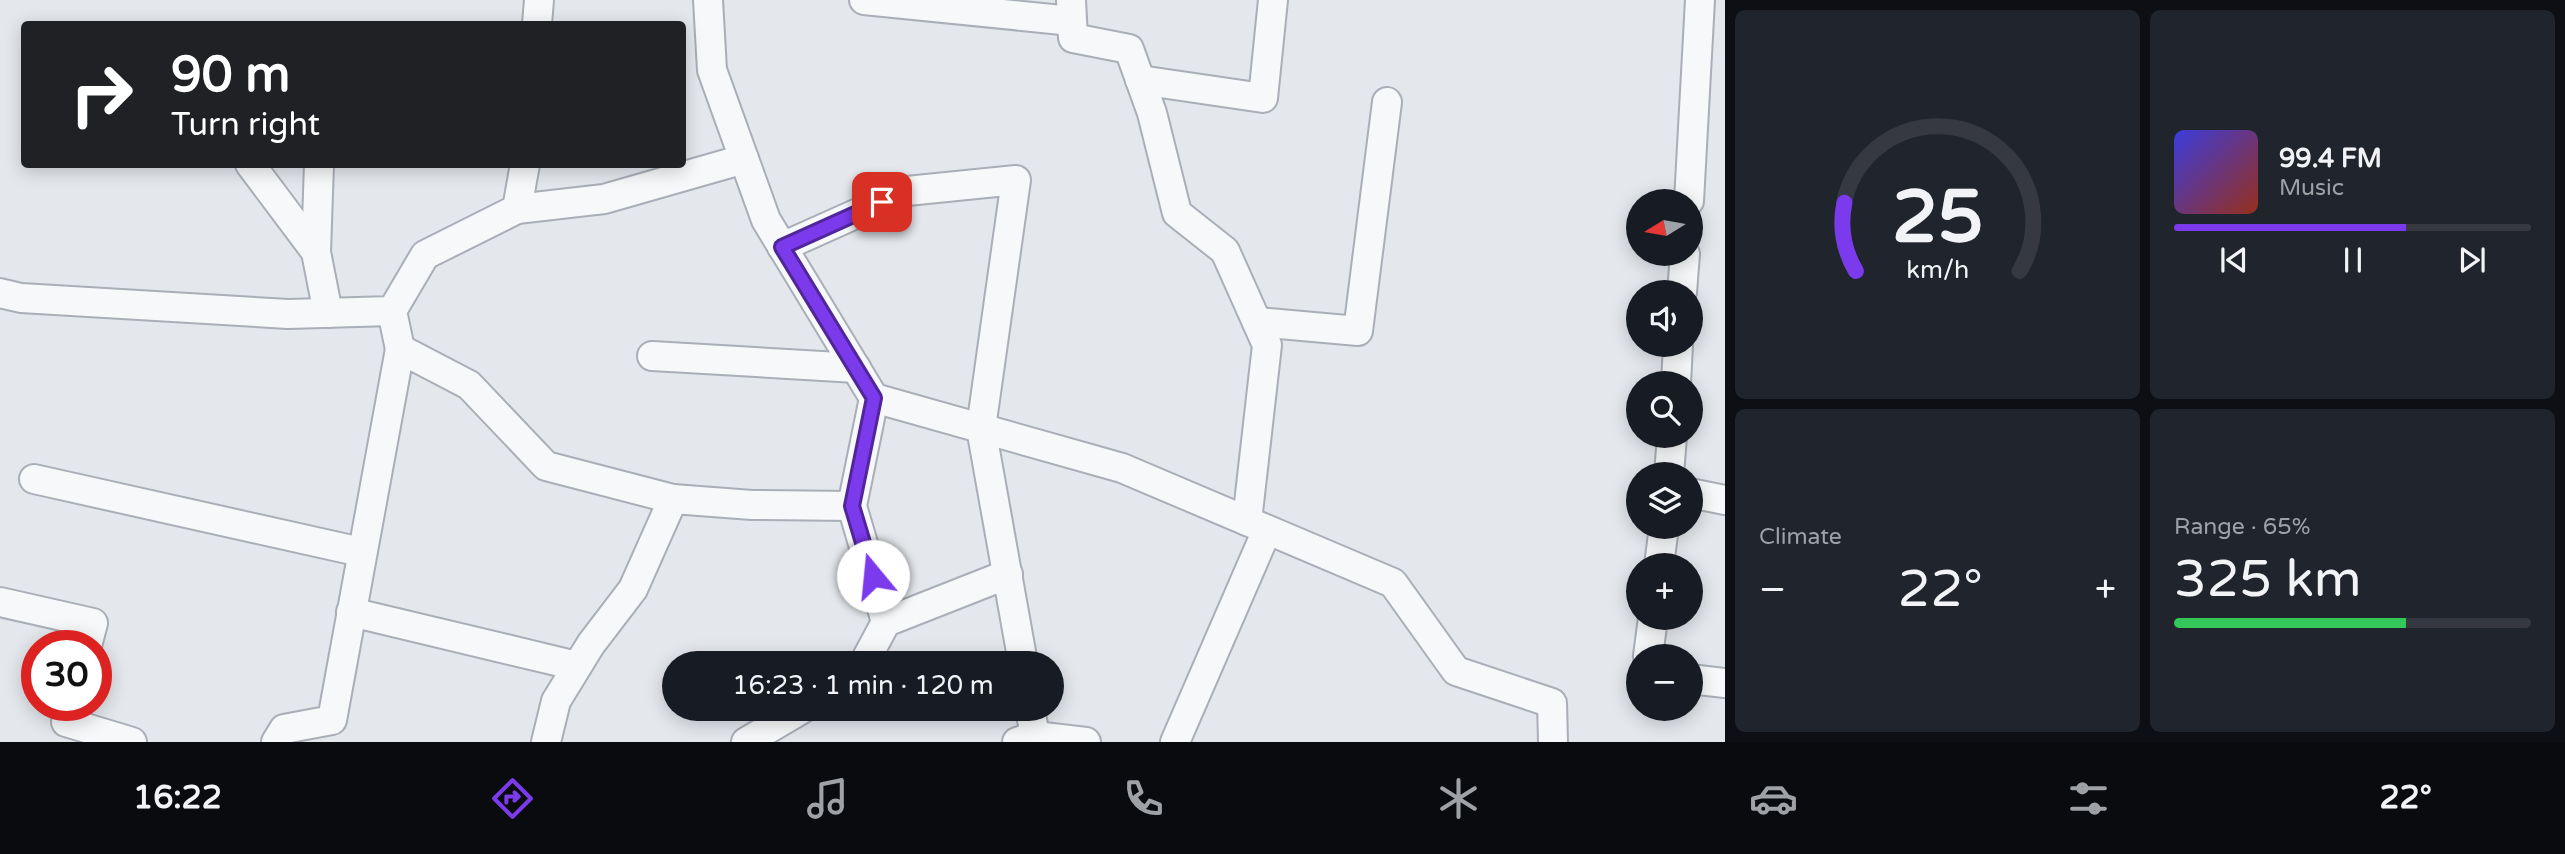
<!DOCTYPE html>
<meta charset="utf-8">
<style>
:root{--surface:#171b24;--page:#20242c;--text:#f1f3f6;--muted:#9ea1a6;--line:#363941;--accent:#7c3aed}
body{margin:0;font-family:"Varela Round",sans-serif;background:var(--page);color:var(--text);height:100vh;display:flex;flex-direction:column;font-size:26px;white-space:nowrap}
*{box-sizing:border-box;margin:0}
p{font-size:23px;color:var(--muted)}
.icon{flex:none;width:38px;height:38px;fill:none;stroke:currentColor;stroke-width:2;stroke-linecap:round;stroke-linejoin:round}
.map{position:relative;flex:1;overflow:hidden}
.sheet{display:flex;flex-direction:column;gap:10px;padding:10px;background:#0d0f14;width:840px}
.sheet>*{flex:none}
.guide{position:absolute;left:21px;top:21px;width:665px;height:147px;border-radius:7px;box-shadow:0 4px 18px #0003;background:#202124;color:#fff;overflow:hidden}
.needle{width:46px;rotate:259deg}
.buttons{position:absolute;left:1626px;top:189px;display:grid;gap:14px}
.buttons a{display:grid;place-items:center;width:77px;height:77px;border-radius:50%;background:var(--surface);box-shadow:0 4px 18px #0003;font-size:35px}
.speed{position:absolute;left:21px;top:630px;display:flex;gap:14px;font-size:35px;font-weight:700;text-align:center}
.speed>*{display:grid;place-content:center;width:91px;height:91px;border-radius:50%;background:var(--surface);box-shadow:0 4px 18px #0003;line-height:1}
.speed .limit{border:10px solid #d22;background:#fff;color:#111}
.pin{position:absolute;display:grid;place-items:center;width:60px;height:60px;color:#fff;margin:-30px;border-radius:14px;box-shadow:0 4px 10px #0006}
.me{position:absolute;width:77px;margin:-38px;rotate:343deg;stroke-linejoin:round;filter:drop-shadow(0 0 5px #0008)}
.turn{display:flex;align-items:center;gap:24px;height:147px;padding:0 35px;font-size:32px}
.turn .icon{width:91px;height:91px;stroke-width:2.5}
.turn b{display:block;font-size:49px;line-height:60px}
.big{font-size:52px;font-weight:600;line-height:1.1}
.sheet .widget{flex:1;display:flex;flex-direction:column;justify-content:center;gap:10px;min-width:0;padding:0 24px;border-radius:10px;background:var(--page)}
.sheet .dial{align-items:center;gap:0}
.dial svg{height:182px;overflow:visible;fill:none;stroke:var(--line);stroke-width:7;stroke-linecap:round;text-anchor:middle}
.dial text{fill:var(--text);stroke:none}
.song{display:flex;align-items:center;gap:21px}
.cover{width:84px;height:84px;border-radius:10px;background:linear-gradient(135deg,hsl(240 70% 55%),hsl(10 70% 35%))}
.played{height:7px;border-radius:4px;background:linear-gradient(90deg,var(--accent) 65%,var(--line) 65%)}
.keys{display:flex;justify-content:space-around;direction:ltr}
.heat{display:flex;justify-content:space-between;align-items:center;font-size:38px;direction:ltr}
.charge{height:10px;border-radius:5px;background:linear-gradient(90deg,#34c759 65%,var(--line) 0)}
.sheet .tiles{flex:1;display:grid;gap:10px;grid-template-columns:repeat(2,1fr)}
.trip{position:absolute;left:662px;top:651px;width:402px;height:70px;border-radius:35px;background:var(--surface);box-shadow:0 4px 18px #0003;font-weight:600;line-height:70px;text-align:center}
.tab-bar{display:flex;height:112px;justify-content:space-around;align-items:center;background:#090b0e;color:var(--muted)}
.tab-bar .icon{width:49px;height:49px}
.tab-bar .on{color:var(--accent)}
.tab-bar b{font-size:32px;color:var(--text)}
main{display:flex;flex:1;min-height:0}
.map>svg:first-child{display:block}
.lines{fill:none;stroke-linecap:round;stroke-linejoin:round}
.minor-casing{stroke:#a9aeb7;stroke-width:32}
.minor{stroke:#f7f8fa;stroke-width:28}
.route-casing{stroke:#51269a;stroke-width:18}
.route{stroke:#7c3aed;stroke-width:12}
</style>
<main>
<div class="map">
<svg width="1725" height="742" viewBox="0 0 1725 742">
<rect width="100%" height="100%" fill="#e4e7ec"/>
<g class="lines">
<g class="minor-casing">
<g id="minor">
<path d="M708,0L712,70L766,220L874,398L1122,468L1393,583L1456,671L1552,703L1553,742"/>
<path d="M864,0L1072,21"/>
<path d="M1071,0L1073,38L1129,49L1152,113L1177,213L1225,251L1267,345L1247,521"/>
<path d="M537,24L539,0"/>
<path d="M1140,80L1263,98L1273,0"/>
<path d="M250,164L316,252L328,313"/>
<path d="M1689,201L1700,0"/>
<path d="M517,209L604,199L744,159"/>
<path d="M782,247L907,191L1016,180L981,428L1023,663"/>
<path d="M316,252L319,164"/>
<path d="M1682,292L1685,254"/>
<path d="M0,293L21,298L288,314L392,311L425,255L517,209L525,164"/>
<path d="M392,311L400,349L469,385L546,466L673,499L633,589L591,644L556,701L546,742"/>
<path d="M1257,322L1358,331L1387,102"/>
<path d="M652,356L856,368"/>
<path d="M1676,383L1678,345"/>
<path d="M874,398L852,506L886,622"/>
<path d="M1669,474L1672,436"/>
<path d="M34,479L361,552"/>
<path d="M1690,493L1725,500"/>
<path d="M673,499L752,505L852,506"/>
<path d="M1659,565L1664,527"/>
<path d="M0,602L93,623L87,646"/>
<path d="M351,612L577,666"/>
<path d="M1648,656L1653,618"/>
<path d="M864,663L886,622L1008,574"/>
<path d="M1690,679L1725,683"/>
<path d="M70,705L66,722L132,742"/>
<path d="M1035,736L1086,742"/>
<path d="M276,742L284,729L332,720L400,349"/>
<path d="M746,742L802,709"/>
<path d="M1017,742L1035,736L1030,709"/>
<path d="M1175,742L1267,530"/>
</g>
</g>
<use href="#minor" class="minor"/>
</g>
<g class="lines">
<g class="route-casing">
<path id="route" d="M873,576L852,506L874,398L782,247L882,202"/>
</g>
<use href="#route" class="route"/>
</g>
</svg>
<div class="buttons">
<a><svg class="needle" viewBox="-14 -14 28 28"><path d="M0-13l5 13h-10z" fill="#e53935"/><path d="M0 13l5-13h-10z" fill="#9ea1a6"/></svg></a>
<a><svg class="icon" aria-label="sound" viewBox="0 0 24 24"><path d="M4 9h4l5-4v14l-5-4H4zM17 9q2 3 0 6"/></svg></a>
<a><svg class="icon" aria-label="search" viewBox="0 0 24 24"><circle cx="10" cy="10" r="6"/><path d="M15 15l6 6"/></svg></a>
<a><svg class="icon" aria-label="layers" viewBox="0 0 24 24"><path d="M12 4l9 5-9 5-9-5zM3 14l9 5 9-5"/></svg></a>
<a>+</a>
<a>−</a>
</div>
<div class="speed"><div class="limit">30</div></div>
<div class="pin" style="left:882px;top:202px;background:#d93025"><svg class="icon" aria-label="arrive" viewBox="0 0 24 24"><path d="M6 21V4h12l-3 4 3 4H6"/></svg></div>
<svg class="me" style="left:873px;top:576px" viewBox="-20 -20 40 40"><circle r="19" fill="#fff"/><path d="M0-13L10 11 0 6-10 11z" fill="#7c3aed"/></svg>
<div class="trip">16:23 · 1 min · 120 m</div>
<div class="guide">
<div class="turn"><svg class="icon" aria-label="right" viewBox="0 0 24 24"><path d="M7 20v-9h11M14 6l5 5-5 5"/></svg><div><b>90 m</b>Turn right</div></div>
</div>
</div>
<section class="sheet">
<div class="tiles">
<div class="widget dial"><svg viewBox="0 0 100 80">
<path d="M14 69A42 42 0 1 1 86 69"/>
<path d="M14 69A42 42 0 0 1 9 39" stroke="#7c3aed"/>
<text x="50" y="56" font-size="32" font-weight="700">25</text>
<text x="50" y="72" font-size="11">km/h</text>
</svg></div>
<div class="widget">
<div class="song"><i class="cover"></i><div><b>99.4 FM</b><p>Music</p></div></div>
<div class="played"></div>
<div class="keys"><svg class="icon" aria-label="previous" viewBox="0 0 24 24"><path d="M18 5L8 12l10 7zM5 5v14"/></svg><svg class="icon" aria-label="pause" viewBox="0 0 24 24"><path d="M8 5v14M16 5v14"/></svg><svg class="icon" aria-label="next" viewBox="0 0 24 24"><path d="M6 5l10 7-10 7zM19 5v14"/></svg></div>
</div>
<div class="widget"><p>Climate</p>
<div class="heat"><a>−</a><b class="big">22°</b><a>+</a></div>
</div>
<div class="widget"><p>Range · 65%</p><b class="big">325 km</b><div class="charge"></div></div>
</div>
</section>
</main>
<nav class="tab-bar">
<b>16:22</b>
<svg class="icon on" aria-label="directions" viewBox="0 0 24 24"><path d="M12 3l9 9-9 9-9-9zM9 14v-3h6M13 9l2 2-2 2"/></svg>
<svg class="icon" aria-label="music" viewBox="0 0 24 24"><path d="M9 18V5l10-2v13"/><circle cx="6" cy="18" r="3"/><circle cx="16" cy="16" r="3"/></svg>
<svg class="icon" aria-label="phone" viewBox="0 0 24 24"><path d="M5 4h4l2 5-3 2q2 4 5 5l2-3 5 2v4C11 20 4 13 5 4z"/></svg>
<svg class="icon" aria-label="climate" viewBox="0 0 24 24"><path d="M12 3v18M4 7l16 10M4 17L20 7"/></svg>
<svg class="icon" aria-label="car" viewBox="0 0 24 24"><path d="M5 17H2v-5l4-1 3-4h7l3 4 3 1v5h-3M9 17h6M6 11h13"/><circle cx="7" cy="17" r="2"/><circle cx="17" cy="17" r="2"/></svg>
<svg class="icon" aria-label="filters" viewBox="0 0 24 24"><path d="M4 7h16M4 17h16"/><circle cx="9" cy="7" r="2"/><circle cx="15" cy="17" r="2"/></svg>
<b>22°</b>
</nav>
